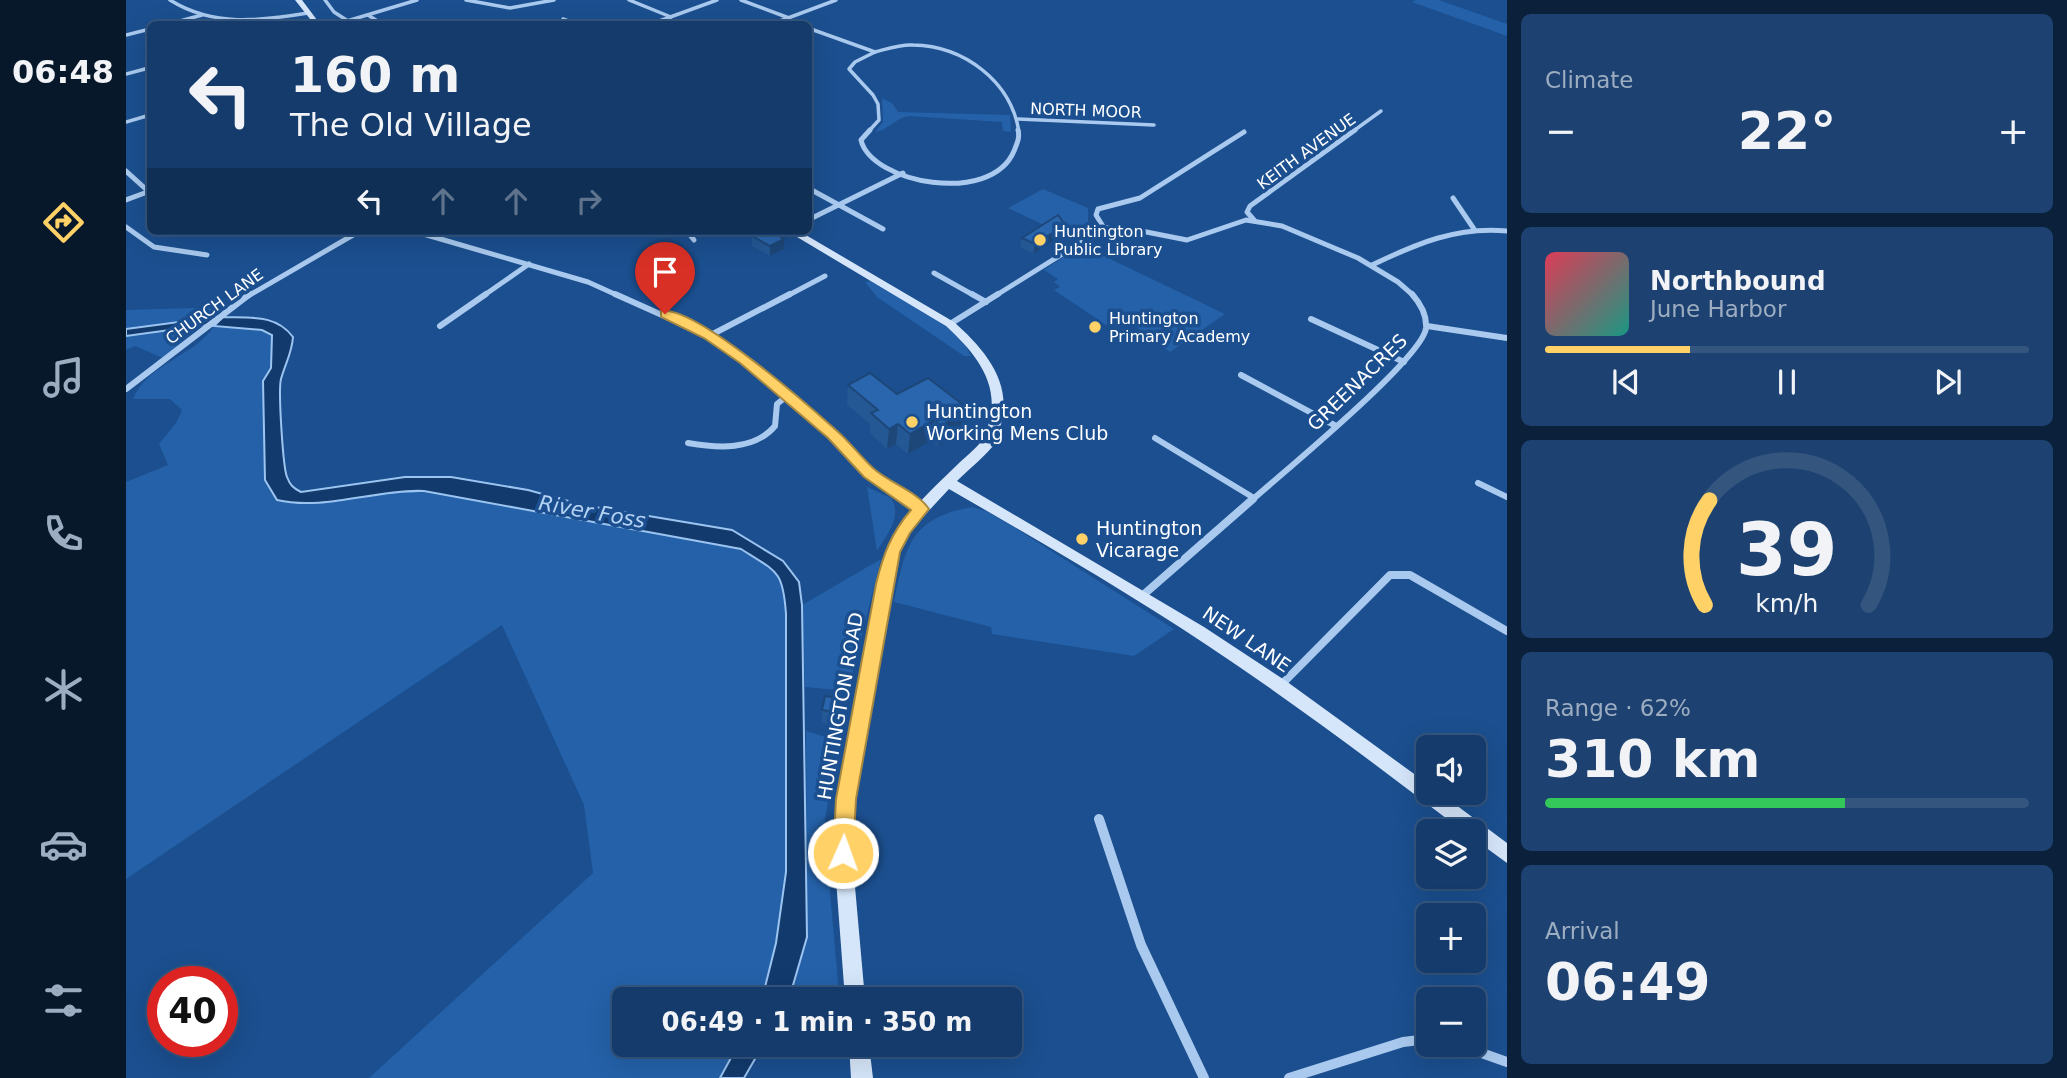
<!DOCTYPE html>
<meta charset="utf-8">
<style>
:root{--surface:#143b6b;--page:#1d4271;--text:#f1f3f6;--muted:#9dadc1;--line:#33557e;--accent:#ffd166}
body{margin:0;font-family:"DejaVu Sans",sans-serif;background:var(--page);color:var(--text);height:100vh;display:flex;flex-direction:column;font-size:26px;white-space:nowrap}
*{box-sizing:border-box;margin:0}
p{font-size:23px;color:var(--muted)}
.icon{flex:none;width:38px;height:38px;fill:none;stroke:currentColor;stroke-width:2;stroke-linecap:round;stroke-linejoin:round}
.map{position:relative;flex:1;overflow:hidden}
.details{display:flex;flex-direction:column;gap:14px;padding:14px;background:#0b203b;width:560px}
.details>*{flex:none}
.hud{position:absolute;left:21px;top:21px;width:665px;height:214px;border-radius:10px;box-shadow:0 7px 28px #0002,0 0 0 2px var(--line);background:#143b6b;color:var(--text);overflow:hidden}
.buttons{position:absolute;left:1290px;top:735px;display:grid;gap:14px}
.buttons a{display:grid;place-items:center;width:70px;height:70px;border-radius:10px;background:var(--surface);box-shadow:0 7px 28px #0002,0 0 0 2px var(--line);font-size:35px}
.speed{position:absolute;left:21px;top:966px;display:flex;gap:14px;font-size:35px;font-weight:700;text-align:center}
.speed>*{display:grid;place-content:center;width:91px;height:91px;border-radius:50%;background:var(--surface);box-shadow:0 7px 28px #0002,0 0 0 2px var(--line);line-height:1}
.speed .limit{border:10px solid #d22;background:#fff;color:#111}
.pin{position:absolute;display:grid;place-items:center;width:60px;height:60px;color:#fff;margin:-72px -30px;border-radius:50% 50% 50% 0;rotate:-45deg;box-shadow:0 0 7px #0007}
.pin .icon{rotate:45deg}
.me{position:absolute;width:77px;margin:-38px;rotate:2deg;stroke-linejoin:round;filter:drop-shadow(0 0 5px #0008)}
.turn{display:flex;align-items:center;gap:24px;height:147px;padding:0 28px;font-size:32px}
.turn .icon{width:91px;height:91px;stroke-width:2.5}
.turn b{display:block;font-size:49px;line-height:60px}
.lanes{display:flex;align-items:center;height:66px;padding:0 28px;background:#0003;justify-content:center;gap:35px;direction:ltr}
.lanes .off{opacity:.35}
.big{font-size:52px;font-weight:700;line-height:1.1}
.details .card{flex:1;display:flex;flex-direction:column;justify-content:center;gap:10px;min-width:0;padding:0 24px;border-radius:10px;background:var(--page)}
.details .dial{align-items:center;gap:0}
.dial svg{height:182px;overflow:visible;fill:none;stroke:var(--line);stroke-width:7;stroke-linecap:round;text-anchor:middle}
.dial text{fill:var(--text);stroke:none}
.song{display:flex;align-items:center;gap:21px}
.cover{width:84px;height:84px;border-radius:10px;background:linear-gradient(135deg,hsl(350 70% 55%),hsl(170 70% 35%))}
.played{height:7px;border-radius:4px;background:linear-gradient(90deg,var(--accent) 30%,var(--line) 30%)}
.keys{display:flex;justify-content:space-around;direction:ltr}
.heat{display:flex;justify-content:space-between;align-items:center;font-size:38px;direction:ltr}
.charge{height:10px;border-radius:5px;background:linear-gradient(90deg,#34c759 62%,var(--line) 0)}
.trip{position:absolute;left:486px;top:987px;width:410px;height:70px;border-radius:10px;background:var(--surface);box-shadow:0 7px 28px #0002,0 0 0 2px var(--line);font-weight:700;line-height:70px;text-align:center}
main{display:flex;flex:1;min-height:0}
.tabs{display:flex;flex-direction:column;width:126px;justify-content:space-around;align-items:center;background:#08182b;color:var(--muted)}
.tabs .icon{width:49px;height:49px}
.tabs .on{color:var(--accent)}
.tabs b{font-size:32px;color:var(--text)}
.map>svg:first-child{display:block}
.green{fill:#2461a8}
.water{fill:#123a6d;stroke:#9cc4f0;stroke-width:2}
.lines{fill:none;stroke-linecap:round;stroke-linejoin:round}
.street-far4{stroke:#a9c9ee;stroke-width:3.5}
.street-far3{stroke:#a9c9ee;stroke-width:5}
.street-far2{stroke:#a9c9ee;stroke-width:6}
.street-far1{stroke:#a9c9ee;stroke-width:8}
.street{stroke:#a9c9ee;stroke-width:10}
.secondary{fill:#d6e6fa;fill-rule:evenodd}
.wall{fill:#245895}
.shaded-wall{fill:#1d4779}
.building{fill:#2a66ad;stroke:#1d4779;stroke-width:2}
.route{fill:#ffd166;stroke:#a68842;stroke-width:2}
.poi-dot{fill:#ffd166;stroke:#1b4f8f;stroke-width:2.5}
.labels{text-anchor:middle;stroke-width:7;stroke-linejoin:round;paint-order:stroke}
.far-street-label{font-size:16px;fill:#fff;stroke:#1b4f8f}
.far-poi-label{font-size:16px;fill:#fff;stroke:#1b4f8f;text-anchor:start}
.street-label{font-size:19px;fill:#fff;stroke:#1b4f8f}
.poi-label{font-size:19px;fill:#fff;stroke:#1b4f8f;text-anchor:start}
.water-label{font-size:21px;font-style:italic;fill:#b5d3f5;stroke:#1b4f8f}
</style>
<main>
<nav class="tabs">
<b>06:48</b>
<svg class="icon on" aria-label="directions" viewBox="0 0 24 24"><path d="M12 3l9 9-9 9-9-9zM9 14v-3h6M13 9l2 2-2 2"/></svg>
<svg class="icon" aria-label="music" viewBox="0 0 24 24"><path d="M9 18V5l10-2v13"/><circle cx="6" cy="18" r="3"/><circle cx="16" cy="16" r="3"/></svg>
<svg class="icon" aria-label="phone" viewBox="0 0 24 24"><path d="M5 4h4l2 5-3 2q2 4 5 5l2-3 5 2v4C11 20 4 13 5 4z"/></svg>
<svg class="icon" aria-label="climate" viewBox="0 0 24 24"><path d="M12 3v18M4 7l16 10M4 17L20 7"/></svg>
<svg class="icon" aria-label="car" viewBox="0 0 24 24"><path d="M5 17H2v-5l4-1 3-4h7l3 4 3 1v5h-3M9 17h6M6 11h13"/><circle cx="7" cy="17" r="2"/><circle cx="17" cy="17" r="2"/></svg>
<svg class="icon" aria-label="filters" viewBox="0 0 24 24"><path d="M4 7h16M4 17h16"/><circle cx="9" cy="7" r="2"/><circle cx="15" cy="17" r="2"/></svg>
</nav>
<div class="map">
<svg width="1381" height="1078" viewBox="0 0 1381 1078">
<rect width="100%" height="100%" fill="#1b4f8f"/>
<g class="green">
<path d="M1290,0H1313L1381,24V36L1286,2Z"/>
<path d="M756,98L767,104L772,112L884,115L885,132L877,131L876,122L783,116C769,118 763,130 749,132L757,122Z"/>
<path d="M917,189L962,208V227L945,238L882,208Z"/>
<path d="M955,245L1099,314L1044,352L998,318L980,325L928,290L934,287L928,282L932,279L918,270Z"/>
<path d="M744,281C772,297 834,326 845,356H838L751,297L739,282Z"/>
<path d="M100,307L91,317L0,329V310Z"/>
<path d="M75,325L37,358L9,346L0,350V336Z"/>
<path d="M88,326L136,330L146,335L145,368L137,381L139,480L146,494L183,503L273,490L298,491L617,550L648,569L661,586L660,873L650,943L636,999H499V1045H612L594,1078H243L467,873L458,805L376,625L0,879V482L42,465L33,444L50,423L56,410L44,399H7C21,364 69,356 88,326Z"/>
<path d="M741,487L765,498C777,517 761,534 751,551Z"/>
<path d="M846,507L860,511L894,531L1048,629L1008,656L866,634L865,627L768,602C779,549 783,518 846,507Z"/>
<path d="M755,559L722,691L679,687L676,605Z"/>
<path d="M680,731L713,741L698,825L713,993L666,994L681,937Z"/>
</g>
<g class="water">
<path d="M91,317L80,325L0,336V329Z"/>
<path d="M97,317C124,318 150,314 167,337C166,353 159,364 155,379C152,390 157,467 161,477C164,485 167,488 175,492L279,477H325L402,490L457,505L606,530L657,561L673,582L676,605L681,937L663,999H636L650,943L660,872V614C657,570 651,572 615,549L298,491C250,489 198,511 151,500L139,480L137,381L145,368L146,335L136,330L88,326Z"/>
<path d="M612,1045H637L618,1078H594Z"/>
</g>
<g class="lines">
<g class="street-far4">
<path d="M44,0C87,27 134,21 182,13"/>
<path d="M199,0L208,12L222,21"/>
<path d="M340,0L384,8L428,0"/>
<path d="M503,0L545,17"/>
<path d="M615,0L663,18"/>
<path d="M242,15L256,24"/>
<path d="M437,19L450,24"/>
<path d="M660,19L674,24"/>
<path d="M43,24L76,15"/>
<path d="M211,24L291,0"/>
<path d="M525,24L591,0"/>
<path d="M646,24L710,0"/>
<path d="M682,28L749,52"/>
<path d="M0,35L24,29"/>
<path d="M749,52C761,49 775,44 787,45C838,46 885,81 893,132"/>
<path d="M0,74L19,69"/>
<path d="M892,119L1028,125"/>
<path d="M0,122L24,115"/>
<path d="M742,132L753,120L752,104L747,95L723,69L729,62L749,52"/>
<path d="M1226,132L1255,111"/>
</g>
<g class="street-far3">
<path d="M744,130L735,140C745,183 865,206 888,151C891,143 894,138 892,130"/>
<path d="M0,171L22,191"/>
<path d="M682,188L757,229"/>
<path d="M1327,198L1348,229"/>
<path d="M0,200L24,191"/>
<path d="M682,220L777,173"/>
<path d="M1128,220L1121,212L1124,206L1229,130"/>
<path d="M0,227L28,247L81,255"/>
<path d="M978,228L970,215L972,209L1014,198L1118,132"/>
<path d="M287,231L462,282L493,296"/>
<path d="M561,231L568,240"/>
<path d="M1246,265C1290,244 1331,226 1381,231"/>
<path d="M808,273L849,296"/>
<path d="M122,296L234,231"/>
<path d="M357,296L403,264"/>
<path d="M661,296L699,276"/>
<path d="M869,296L978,228H1000L1061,240L1120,220L1156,226L1232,258L1272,282L1288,296"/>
</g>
<g class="street-far2">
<path d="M489,294L583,336L630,369L707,435L743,473L783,501"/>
<path d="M846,294L860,302"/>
<path d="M1185,319L1278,362"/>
<path d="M824,324L872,294"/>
<path d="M314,326L360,294"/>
<path d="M1301,326L1381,338"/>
<path d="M583,336L664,294"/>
<path d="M1115,375L1210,426"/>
<path d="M0,389L124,294"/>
<path d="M1029,438L1128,498"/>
<path d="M562,443C591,448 628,451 649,426L651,404L661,396"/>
<path d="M1352,483L1381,497"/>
<path d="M1125,501C1154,475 1297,358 1300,328C1301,315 1294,303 1286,294"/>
</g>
<g class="street-far1">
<path d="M781,499L795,509"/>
<path d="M1016,596L1127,499"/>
<path d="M1154,686L1264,575H1284L1381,631"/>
</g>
<g class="street">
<path d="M973,819L1015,945L1078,1078"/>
<path d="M1333,1045L1381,1062"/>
<path d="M1163,1078L1277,1042L1302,1039"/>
</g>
<g class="secondary">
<path d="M169,0H176L194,24H188Z"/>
<path d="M661,231H673L828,322C856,347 885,379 876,420C874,427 873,436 870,442C860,456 843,469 831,481L1078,627L1160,681L1302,784V793H1314L1381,843V863L1348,839V831H1337C1262,774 1187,717 1109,664C1017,601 920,545 823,489L783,532L773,552L729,798L726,853L739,999H719L708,853L711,798L759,552C778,515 801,494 831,465C839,457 850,449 857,439C861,434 862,425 864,419C873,380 846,350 820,326Z"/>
<path d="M723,1045H743L747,1078H725Z"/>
</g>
</g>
<g class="wall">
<path d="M939,225L936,235L907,254L894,247L896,238Z"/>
<path d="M626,236L658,239V249L644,256L626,246Z"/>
<path d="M722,385L771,394L840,430L812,446L805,441L782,454L770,444L761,449L744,433V424L721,405Z"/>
<path d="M696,710L711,712L708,725L696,723Z"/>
</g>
<g class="shaded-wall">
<path d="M939,225L936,235L907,254L909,244Z"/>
<path d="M658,239V249L644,256V246Z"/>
<path d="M844,410L840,430L812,446L815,426Z"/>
<path d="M808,420L805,441L782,454L784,434Z"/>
<path d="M772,424L770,444L761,449L763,429Z"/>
<path d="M712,698L711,712L708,725L709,712Z"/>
</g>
<g class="building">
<path d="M932,215L939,225L909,244L896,238Z"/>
<path d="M635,231H644L658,239L644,246L626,236Z"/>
<path d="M744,373L771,394L802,378L844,410L815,426L808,420L784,434L772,424L763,429L745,413L752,410L722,385Z"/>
<path d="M699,696L712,698L709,712L696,710Z"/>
</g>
<path class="route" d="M535,311C569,305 682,405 710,430C723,441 734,456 747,468C763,483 791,491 803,509L784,533L774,552L730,799L727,853L724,861L717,864L710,861L707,853L710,799L750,584C757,555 765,533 785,510L738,477L702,438L614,363L578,338L535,317Z"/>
<g class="poi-dot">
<circle cx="914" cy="240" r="7"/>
<circle cx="969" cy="327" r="7"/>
<circle cx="786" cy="422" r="7"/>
<circle cx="956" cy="539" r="7"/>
</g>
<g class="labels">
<g class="far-street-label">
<text transform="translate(960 110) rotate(2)" y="6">NORTH MOOR</text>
<text transform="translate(1180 151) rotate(-36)" y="6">KEITH AVENUE</text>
<text transform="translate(88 306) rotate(-36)" y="6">CHURCH LANE</text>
</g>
<g class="far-poi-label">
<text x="928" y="237">Huntington<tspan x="928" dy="18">Public Library</tspan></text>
<text x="983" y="324">Huntington<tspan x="983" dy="18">Primary Academy</tspan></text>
</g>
<g class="street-label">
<text transform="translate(1231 382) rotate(-44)" y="7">GREENACRES</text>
<text transform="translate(1121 639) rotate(34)" y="7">NEW LANE</text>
<text transform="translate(714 706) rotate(-80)" y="7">HUNTINGTON ROAD</text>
</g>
<g class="poi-label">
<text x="800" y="418">Huntington<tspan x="800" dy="22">Working Mens Club</tspan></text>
<text x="970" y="535">Huntington<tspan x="970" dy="22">Vicarage</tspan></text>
</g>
<g class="water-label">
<text transform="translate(466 512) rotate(10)" y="7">River Foss</text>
</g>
</g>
</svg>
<div class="buttons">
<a><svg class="icon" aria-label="sound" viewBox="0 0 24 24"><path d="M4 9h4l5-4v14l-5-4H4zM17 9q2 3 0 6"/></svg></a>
<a><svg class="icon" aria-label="layers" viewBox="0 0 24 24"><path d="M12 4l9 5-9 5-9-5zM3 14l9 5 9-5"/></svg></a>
<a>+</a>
<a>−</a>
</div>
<div class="speed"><div class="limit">40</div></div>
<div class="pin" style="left:539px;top:314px;background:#d93025"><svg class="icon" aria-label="arrive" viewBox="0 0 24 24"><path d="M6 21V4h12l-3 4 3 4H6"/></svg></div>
<svg class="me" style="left:717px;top:853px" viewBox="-20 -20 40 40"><circle r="17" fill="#ffd166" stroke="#fff" stroke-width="3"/><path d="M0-11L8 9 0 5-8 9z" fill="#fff"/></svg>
<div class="trip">06:49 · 1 min · 350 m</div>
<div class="hud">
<div class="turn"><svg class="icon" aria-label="left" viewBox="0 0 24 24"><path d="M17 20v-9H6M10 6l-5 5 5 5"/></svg><div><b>160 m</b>The Old Village</div></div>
<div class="lanes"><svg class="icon" aria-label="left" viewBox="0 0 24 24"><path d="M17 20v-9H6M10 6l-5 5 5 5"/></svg><svg class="icon off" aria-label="ahead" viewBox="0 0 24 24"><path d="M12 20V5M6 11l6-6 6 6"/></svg><svg class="icon off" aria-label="ahead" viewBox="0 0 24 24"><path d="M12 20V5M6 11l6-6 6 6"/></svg><svg class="icon off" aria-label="right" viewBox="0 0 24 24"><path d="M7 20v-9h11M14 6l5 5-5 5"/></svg></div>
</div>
</div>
<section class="details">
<div class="card"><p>Climate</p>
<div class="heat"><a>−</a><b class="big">22°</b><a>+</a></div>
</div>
<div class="card">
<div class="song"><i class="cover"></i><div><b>Northbound</b><p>June Harbor</p></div></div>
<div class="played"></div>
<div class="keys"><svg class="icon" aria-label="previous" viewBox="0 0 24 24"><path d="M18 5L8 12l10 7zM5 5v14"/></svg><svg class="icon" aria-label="pause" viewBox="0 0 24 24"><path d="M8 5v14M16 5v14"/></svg><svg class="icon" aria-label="next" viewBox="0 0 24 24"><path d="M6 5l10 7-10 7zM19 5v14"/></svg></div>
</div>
<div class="card dial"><svg viewBox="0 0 100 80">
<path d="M14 69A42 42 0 1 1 86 69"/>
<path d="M14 69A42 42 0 0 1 16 23" stroke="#ffd166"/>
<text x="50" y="56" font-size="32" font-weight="700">39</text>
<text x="50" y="72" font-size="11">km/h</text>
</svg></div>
<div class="card"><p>Range · 62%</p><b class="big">310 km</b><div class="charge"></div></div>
<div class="card"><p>Arrival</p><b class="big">06:49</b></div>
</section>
</main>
